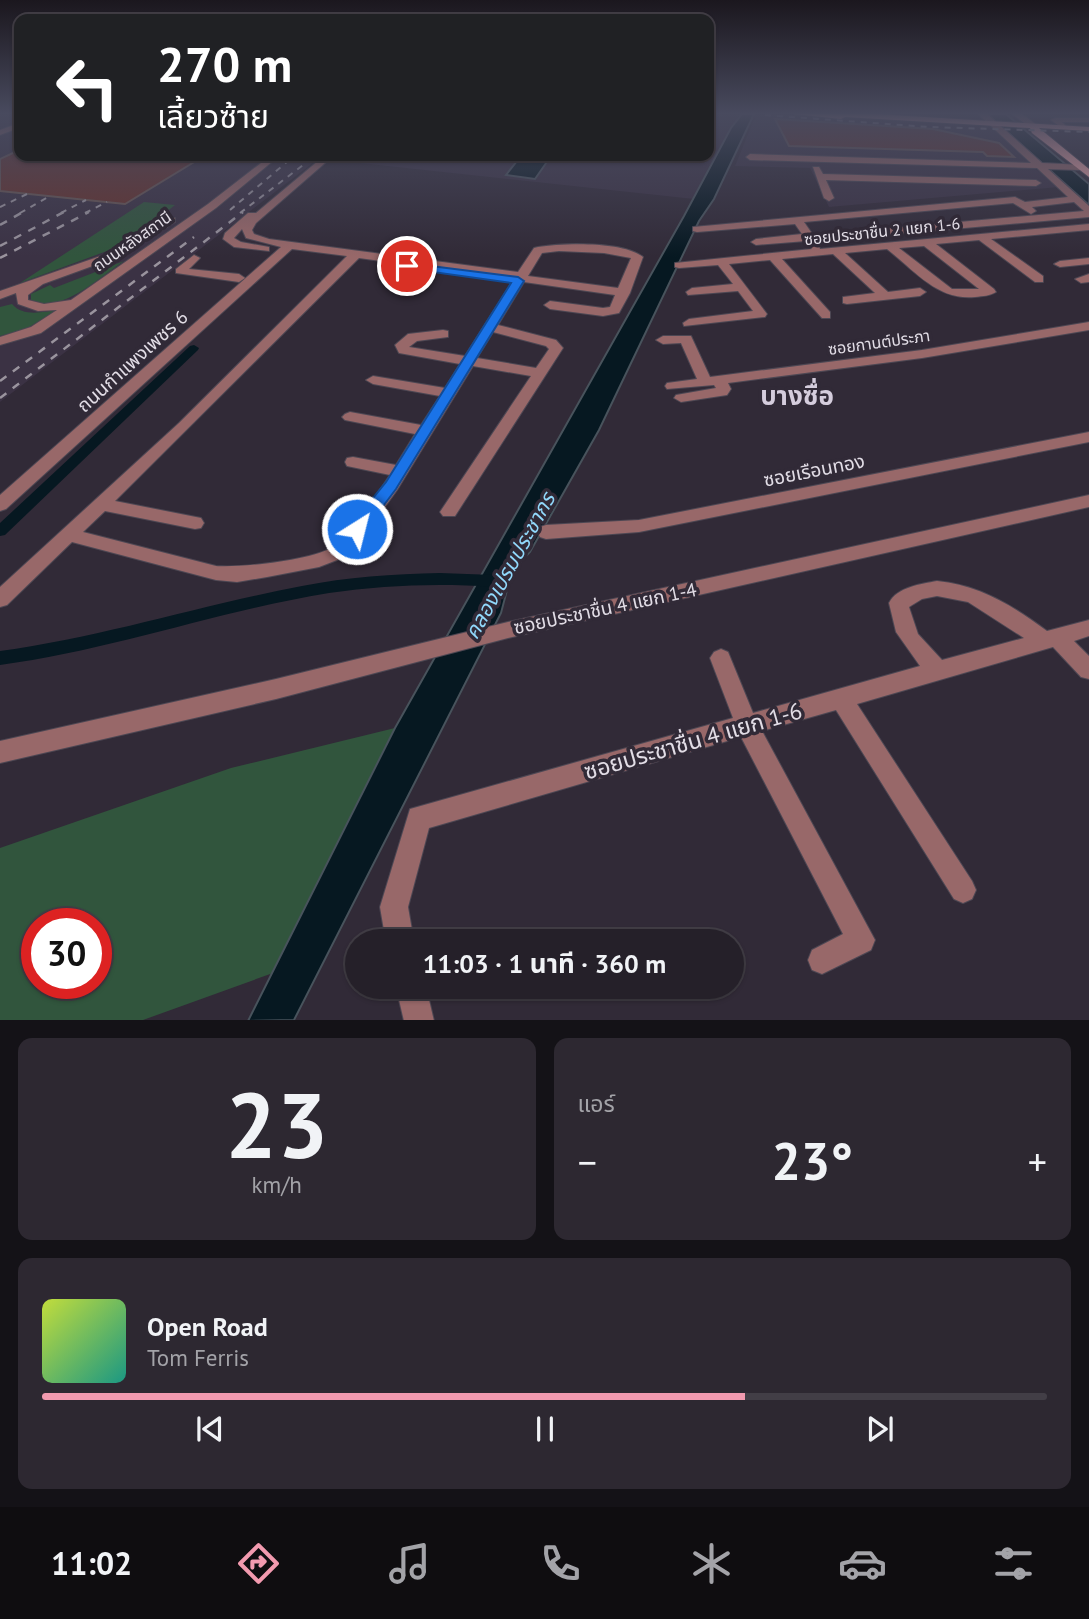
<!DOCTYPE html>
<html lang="th">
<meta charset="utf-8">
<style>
:root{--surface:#252029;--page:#2d2831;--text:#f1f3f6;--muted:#a3a3a8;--line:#423e46;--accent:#f29aaf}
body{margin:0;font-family:"PT Sans","Noto Sans Thai",sans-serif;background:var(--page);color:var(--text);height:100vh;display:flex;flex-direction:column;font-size:26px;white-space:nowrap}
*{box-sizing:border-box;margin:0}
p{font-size:23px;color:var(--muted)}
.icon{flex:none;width:38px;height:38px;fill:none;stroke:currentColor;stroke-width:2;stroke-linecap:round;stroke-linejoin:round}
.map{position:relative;height:1020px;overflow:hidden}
.details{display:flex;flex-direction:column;gap:18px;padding:18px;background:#141217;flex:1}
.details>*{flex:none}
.hud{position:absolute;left:14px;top:14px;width:700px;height:147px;border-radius:14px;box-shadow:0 2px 5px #0004,0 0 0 2px var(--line);background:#202124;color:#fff;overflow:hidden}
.speed{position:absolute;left:21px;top:908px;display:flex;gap:14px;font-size:35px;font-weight:700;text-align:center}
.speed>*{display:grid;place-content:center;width:91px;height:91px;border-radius:50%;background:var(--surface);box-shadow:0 2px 5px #0004,0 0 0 2px var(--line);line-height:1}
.speed .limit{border:10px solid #d22;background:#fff;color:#111}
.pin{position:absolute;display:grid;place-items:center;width:60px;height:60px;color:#fff;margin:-30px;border:4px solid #fff;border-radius:50%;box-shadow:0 2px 7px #0007}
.me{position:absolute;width:77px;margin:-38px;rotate:36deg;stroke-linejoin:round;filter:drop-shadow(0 0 5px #0008)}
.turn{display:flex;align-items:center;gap:24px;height:147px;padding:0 28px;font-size:32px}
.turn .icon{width:91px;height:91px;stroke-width:2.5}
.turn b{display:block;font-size:49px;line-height:60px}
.big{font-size:52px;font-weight:700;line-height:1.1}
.details .tile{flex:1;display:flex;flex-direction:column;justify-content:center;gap:10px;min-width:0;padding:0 24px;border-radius:14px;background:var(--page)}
.details .dial{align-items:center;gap:0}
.dial b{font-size:91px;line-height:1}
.song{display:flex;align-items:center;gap:21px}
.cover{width:84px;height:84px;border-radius:10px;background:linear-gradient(135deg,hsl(70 70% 55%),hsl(170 70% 35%))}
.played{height:7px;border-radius:4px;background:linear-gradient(90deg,var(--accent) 70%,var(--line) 70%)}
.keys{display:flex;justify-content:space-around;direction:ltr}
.heat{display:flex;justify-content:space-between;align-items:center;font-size:38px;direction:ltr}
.details .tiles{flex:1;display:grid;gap:18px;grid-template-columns:1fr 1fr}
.tile:last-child{grid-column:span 2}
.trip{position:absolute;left:345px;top:929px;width:399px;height:70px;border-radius:35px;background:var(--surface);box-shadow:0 2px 5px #0004,0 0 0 2px var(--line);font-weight:700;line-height:70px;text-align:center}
.dock{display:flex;height:112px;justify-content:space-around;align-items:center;background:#0f0d10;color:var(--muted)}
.dock .icon{width:49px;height:49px}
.dock .current{color:var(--accent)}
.dock b{font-size:32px;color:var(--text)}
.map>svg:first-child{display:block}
.built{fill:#3b3244}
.green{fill:#31553d;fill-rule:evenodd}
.water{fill:#061821;stroke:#48535c;stroke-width:2}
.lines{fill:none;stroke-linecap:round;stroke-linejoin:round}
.canal{fill:#061821;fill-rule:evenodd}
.building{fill:#66312c;stroke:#675553;stroke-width:2}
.minor-casing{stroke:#4d4753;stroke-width:2}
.major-casing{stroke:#4d4753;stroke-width:2}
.minor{fill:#986869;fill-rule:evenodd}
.major{fill:#f7a9aa;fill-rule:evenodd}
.rail-far1{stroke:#9a949e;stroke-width:2;stroke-dasharray:6 6;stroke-linecap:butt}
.rail{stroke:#9a949e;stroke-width:2.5;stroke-dasharray:8 8;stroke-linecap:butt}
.route{fill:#1a73e8;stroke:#114b97;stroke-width:2}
.labels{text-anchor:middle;stroke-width:7;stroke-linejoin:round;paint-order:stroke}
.far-street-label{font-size:16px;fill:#e2dde6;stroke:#312a37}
.street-label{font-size:19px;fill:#e2dde6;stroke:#312a37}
.water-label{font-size:21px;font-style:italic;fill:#91d8fb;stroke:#312a37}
.near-street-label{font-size:23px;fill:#e2dde6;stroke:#312a37}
.district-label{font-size:26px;font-weight:bold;fill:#d5cddd;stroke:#312a37}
</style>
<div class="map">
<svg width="1089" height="1021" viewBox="0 0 1089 1021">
<rect width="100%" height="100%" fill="#312a37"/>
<g class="built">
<path d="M0,114H19V156H322L0,402Z"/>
<path d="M709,114H742L731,128L694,199L332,160L339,156H709Z"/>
<path d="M781,114L1000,126L1030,162L1028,163L1059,187L829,207L810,168L735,166L756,115Z"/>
</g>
<g class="green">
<path d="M144,202L175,205L126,244L20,283Z"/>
<path d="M124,261C100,277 61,315 31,300V294L50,285L54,288Z"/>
<path d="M12,304C23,317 42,312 57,310L26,329L0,336V307Z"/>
<path d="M395,728L273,973L143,1020H0V848L231,768ZM37,924H96V984H37Z"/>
</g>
<g class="water">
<path d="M742,114H754L714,199L699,221L599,430L530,552L512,571L501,613L294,1020L248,1021L395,728L684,216L731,128Z"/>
<path d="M987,114H1006L1089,184V205Z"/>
<path d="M521,156H551L535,179L506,175Z"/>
</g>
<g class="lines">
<g class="canal">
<path d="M194,345L199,348L198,350L5,535L0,536V523L190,346Z"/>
<path d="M440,573L494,575L499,577L502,581L499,585L494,587C439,583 384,585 329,593C218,611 112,650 0,665V651C103,637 201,605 302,586C347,577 393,574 440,573Z"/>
</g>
</g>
<g class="building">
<path d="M775,119L933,129L999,143L1014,157L987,156L983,152L789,146Z"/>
<path d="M19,150V156H204L125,204L0,191V159Z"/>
</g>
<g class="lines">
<g class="minor-casing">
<g id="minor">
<path d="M978,114H987L1042,163L1082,165V169L1079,170L1048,169L1089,206V217L817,241L820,249L1089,224V230L991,239L1043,276V282H1035L979,240L936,244L994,289L996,292C990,296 983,296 975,297C938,301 915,271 887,249L845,253L888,292L920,288L926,292L920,296L847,304L843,303V297L875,293L833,254L782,259L830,312V318H822L770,260L729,264L767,314L765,317L684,326L683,323L689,319L753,311L738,291L688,295L686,292L692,288L733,284L718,265L679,268L675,267V263L812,249L806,241L756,245L751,242L756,239L802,234L795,224L697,232L693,231V227L1015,197L1025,202L1068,197L1037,168L750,160L746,157L750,154L1031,163ZM1074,202L1084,211L813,235L804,222L1013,203L1031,214L1036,211L1032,207ZM924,246L979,289H952L899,248Z"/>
<path d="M1012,114H1022L1038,126L1031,128Z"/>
<path d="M1055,118H1089V122H1062L1067,127L1063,129L1051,120Z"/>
<path d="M19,123V128L0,135V130Z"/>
<path d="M270,156H279L216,208L41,333L0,345V337L31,327L57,310L38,311L18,304L16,293L0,299V291L112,252L167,218H175V222L120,256L43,284L28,295V300L44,304L71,300L208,204Z"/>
<path d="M324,156H333L256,223L252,230L254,234L269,239L518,272L534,248L538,247C563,243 623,241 643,257L630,293L619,313L603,316L550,309L544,305L550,301L603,308L610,307L615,295L524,282L498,325L556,340L563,348L455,516H443L440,512L531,376L473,366L397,490L350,555L319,567L267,577L237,582L216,580L72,542L7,605L0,607V587L179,423L347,256L292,249L6,509L0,511V495L281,247L246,238L242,229L234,238L241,242L269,247V251L234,247L223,239L225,233L248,213H256ZM559,251L604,253L631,258L618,288L528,276L542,253ZM359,258L514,279L465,356L409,347L417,341L448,337V331L443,330L408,334L395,345L399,353L460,364L445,388L373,376L366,380L373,384L440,396L421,425L350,412L345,414L342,417L345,420L415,434L396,465L353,457L347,458L345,462L347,466L390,475C378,493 353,530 337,544C320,560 240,568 216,566L83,532L105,511L195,529L201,528L204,523L201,518L115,501ZM493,332L546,346L549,349L536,368L477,358Z"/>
<path d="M813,167H819L823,174L1036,180L1041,183L1036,186L826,180L834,198L829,201L824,198Z"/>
<path d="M194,255L200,258L189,269L239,274L245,278L239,282L176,273V269Z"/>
<path d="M1089,258V264L1060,267L1054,264L1060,261Z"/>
<path d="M1089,274V282L1081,283L1075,279Z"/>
<path d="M1089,322V330L922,358L728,383L731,389L727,395L681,402L674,398L676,395L716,388L714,385L667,389L665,386L667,383L697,379L681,343L663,344L656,340L663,336H691L710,377L922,350Z"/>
<path d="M1089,432V442L639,532L546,539L540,537L537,532L540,527L546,525L639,520Z"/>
<path d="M1089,495V507L508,638L276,699L0,763V741L276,679L508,622Z"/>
<path d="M937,581C980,585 1013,606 1047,631L1089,620V636L1074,641L1089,656V679L1081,677L1053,647L857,704L972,881L976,890L972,899L963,903L954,899L836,710L762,731L875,940L871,950L822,974L812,970L808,960L812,950L843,934L741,737L429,828L408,907L414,942H386L380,907L410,809L733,718L710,658L714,652L721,649L728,652L753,713L920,666L896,632L889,603C897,587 921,584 937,581ZM937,596L968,602L1024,638L942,660L918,634L909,607L922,599Z"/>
<path d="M396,987H426L434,1021H404Z"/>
</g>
</g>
<g class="major-casing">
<path id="major" d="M794,114H876L1089,127V131L1039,128L1089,169V177L1032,133L1030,128L845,117L841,119Z"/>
</g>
<use href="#minor" class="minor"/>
<use href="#major" class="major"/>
<g class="rail-far1">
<path d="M765,115L929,127L1089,132"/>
<path d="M0,207L27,194"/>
<path d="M230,210L294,156"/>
<path d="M20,213L50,196"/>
<path d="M61,213L86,200"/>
<path d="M85,213L107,202"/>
<path d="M240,213L315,156"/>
</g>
<g class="rail">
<path d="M0,225L23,212"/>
<path d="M0,246L64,212"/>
<path d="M0,258L89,212"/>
<path d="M0,381L194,237"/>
<path d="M0,398L243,212"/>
</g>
</g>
<linearGradient id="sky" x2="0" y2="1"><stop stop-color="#1b171e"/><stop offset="0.44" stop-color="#484a5e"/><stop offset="1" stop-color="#484a5e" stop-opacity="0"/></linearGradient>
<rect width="1089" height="257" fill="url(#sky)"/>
<path class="route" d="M407,263L518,277L524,281L396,489L363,533H352L349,529L352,524L386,482L511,283L404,268V264Z"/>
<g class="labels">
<g class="far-street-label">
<text transform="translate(882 231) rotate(-6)" y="6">ซอยประชาชื่น 2 แยก 1-6</text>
<text transform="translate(132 241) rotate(-35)" y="6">ถนนหลังสถานี</text>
<text transform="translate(879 342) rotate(-8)" y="6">ซอยกานต์ประภา</text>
</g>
<g class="street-label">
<text transform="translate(132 361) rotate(-42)" y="7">ถนนกำแพงเพชร 6</text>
<text transform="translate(814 470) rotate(-11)" y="7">ซอยเรือนทอง</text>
<text transform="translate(605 608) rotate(-12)" y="7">ซอยประชาชื่น 4 แยก 1-4</text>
</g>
<g class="water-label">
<text transform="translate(510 566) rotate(-61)" y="7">คลองเปรมประชากร</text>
</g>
<g class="near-street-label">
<text transform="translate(693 741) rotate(-16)" y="8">ซอยประชาชื่น 4 แยก 1-6</text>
</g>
<g class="district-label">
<text x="797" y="405">บางซื่อ</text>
</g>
</g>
</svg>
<div class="speed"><div class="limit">30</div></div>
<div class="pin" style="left:407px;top:266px;background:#d93025"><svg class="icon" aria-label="arrive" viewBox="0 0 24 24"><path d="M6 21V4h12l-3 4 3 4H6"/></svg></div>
<svg class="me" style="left:357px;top:529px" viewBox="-20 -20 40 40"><circle r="17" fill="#1a73e8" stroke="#fff" stroke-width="3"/><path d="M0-11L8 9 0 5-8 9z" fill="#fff"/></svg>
<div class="trip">11:03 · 1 นาที · 360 m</div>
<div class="hud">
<div class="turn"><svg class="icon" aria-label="left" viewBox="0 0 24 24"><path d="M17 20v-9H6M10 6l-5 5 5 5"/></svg><div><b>270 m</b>เลี้ยวซ้าย</div></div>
</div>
</div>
<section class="details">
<div class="tiles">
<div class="tile dial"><b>23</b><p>km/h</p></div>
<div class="tile"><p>แอร์</p>
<div class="heat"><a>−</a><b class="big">23°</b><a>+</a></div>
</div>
<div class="tile">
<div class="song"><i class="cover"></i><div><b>Open Road</b><p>Tom Ferris</p></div></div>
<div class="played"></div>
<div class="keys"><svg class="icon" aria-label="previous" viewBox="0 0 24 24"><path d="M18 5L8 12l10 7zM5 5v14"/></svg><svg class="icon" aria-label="pause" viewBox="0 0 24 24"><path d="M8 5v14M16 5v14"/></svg><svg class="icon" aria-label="next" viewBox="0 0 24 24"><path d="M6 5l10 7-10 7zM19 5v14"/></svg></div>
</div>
</div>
</section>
<nav class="dock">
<b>11:02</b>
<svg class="icon current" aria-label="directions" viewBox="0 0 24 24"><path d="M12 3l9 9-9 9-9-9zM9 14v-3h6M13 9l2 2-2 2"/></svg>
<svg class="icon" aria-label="music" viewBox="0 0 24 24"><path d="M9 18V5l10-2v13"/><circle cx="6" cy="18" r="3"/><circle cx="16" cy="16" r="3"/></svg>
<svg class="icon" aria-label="phone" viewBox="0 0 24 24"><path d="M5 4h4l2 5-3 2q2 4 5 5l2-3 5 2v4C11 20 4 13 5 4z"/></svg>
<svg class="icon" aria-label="climate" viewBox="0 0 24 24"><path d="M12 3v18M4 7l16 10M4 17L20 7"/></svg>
<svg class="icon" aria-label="car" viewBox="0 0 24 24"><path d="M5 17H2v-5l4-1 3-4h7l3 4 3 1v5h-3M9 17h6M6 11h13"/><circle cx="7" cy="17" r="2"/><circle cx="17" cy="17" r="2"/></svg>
<svg class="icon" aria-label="filters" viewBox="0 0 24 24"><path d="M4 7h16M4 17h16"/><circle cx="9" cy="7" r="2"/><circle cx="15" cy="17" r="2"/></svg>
</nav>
